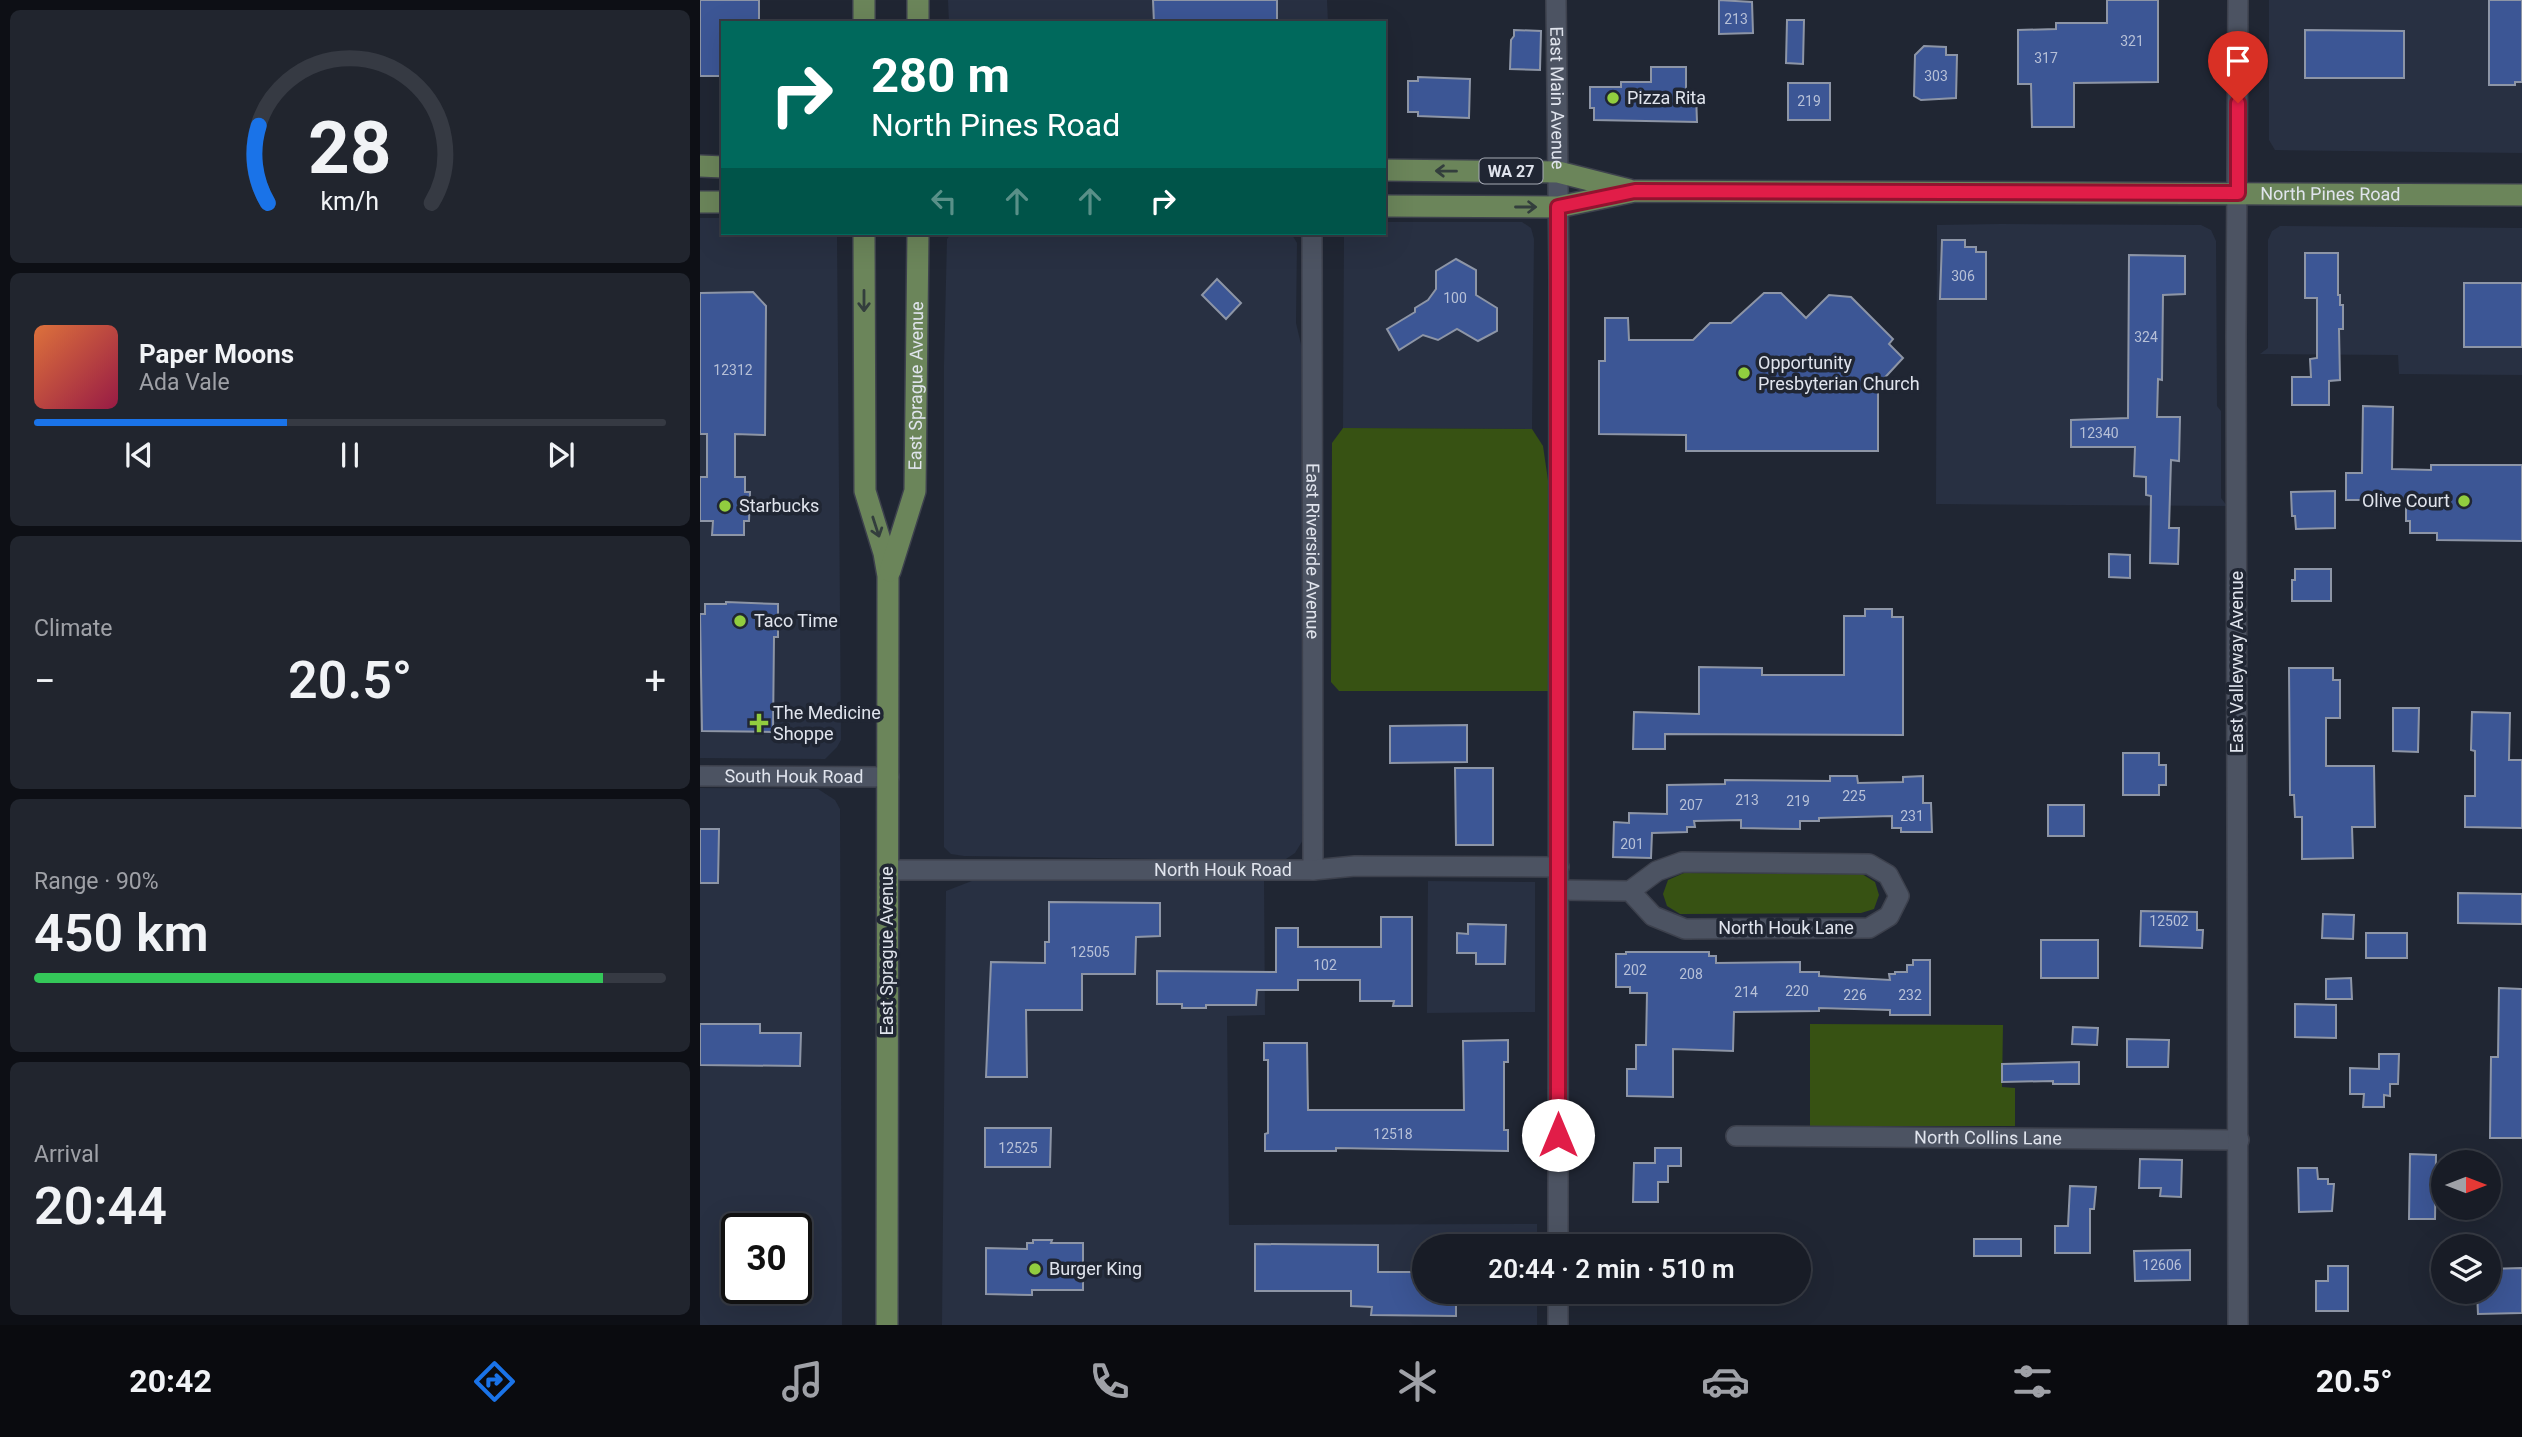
<!DOCTYPE html>
<meta charset="utf-8">
<style>
:root{--surface:#181c26;--page:#21252e;--text:#f1f3f6;--muted:#9fa1a7;--line:#363a43;--accent:#1a73e8}
body{margin:0;font-family:Roboto,sans-serif;background:var(--page);color:var(--text);height:100vh;display:flex;flex-direction:column;font-size:26px;white-space:nowrap}
*{box-sizing:border-box;margin:0}
p{font-size:23px;color:var(--muted)}
.icon{flex:none;width:38px;height:38px;fill:none;stroke:currentColor;stroke-width:2;stroke-linecap:round;stroke-linejoin:round}
.map{position:relative;flex:1;overflow:hidden}
.details{display:flex;flex-direction:column;gap:10px;padding:10px;background:#0d0f15;width:700px}
.details>*{flex:none}
.hud{position:absolute;left:21px;top:21px;width:665px;height:214px;border-radius:0px;box-shadow:0 7px 28px #0002,0 0 0 2px var(--line);background:#00695c;color:#fff;overflow:hidden}
.needle{width:46px;rotate:90deg}
.buttons{position:absolute;left:1731px;top:1150px;display:grid;gap:14px}
.buttons a{display:grid;place-items:center;width:70px;height:70px;border-radius:50%;background:var(--surface);box-shadow:0 7px 28px #0002,0 0 0 2px var(--line);font-size:35px}
.speed{position:absolute;left:21px;top:1213px;display:flex;gap:14px;font-size:35px;font-weight:700;text-align:center}
.speed>*{display:grid;place-content:center;width:91px;height:91px;border-radius:50%;background:var(--surface);box-shadow:0 7px 28px #0002,0 0 0 2px var(--line);line-height:1}
.speed .limit{border:4px solid #111;border-radius:10px;background:#fff;color:#111}
.pin{position:absolute;display:grid;place-items:center;width:60px;height:60px;color:#fff;margin:-72px -30px;border-radius:50% 50% 50% 0;rotate:-45deg;box-shadow:0 0 7px #0007}
.pin .icon{rotate:45deg}
.me{position:absolute;width:77px;margin:-38px;rotate:0deg;stroke-linejoin:round;filter:drop-shadow(0 0 5px #0008)}
.turn{display:flex;align-items:center;gap:24px;height:147px;padding:0 35px;font-size:32px}
.turn .icon{width:91px;height:91px;stroke-width:2.5}
.turn b{display:block;font-size:49px;line-height:60px}
.lanes{display:flex;align-items:center;height:66px;padding:0 35px;background:#0003;justify-content:center;gap:35px;direction:ltr}
.lanes .off{opacity:.35}
.big{font-size:52px;font-weight:600;line-height:1.1}
.details .tile{flex:1;display:flex;flex-direction:column;justify-content:center;gap:10px;min-width:0;padding:0 24px;border-radius:10px;background:var(--page)}
.details .dial{align-items:center;gap:0}
.dial svg{height:182px;overflow:visible;fill:none;stroke:var(--line);stroke-width:7;stroke-linecap:round;text-anchor:middle}
.dial text{fill:var(--text);stroke:none}
.song{display:flex;align-items:center;gap:21px}
.cover{width:84px;height:84px;border-radius:10px;background:linear-gradient(135deg,hsl(20 70% 55%),hsl(340 70% 35%))}
.played{height:7px;border-radius:4px;background:linear-gradient(90deg,var(--accent) 40%,var(--line) 40%)}
.keys{display:flex;justify-content:space-around;direction:ltr}
.heat{display:flex;justify-content:space-between;align-items:center;font-size:38px;direction:ltr}
.charge{height:10px;border-radius:5px;background:linear-gradient(90deg,#34c759 90%,var(--line) 0)}
.trip{position:absolute;left:712px;top:1234px;width:399px;height:70px;border-radius:35px;background:var(--surface);box-shadow:0 7px 28px #0002,0 0 0 2px var(--line);font-weight:600;line-height:70px;text-align:center}
.menu{display:flex;height:112px;justify-content:space-around;align-items:center;background:#0a0b0f;color:var(--muted)}
.menu .icon{width:49px;height:49px}
.menu .on{color:var(--accent)}
.menu b{font-size:32px;color:var(--text)}
main{display:flex;flex:1;min-height:0}
.map>svg:first-child{display:block}
.built{fill:#283042;fill-rule:evenodd}
.green{fill:#375213}
.building{fill:#3c5695;stroke:#8d95a6;stroke-width:2}
.lines{fill:none;stroke-linecap:round;stroke-linejoin:round}
.street-casing{stroke:#3d414d;stroke-width:22}
.primary-casing{stroke:#3d414d;stroke-width:24}
.street{stroke:#4c5362;stroke-width:19}
.primary{stroke:#6b855a;stroke-width:21}
.oneway{stroke:#333e3d}
.route-casing{stroke:#92132f;stroke-width:18}
.route{stroke:#e11d48;stroke-width:12}
.poi-dot{fill:#91cd3f;stroke:#202633;stroke-width:2.5}
.labels{text-anchor:middle;stroke-width:7;stroke-linejoin:round;paint-order:stroke}
.number-label{font-size:14px;fill:#b7c0d7}
.shield{fill:#202633;stroke:#a6abb5;stroke-width:2}
.shield-label{font-size:16px;font-weight:bold;fill:#e0e4ed}
.street-label{font-size:18px;fill:#e0e4ed;stroke:#202633}
.poi-label{font-size:18px;fill:#e0e4ed;stroke:#202633;text-anchor:start}
</style>
<main>
<section class="details">
<div class="tile dial"><svg viewBox="0 0 100 80">
<path d="M14 69A42 42 0 1 1 86 69"/>
<path d="M14 69A42 42 0 0 1 10 35" stroke="#1a73e8"/>
<text x="50" y="56" font-size="32" font-weight="700">28</text>
<text x="50" y="72" font-size="11">km/h</text>
</svg></div>
<div class="tile">
<div class="song"><i class="cover"></i><div><b>Paper Moons</b><p>Ada Vale</p></div></div>
<div class="played"></div>
<div class="keys"><svg class="icon" aria-label="previous" viewBox="0 0 24 24"><path d="M18 5L8 12l10 7zM5 5v14"/></svg><svg class="icon" aria-label="pause" viewBox="0 0 24 24"><path d="M8 5v14M16 5v14"/></svg><svg class="icon" aria-label="next" viewBox="0 0 24 24"><path d="M6 5l10 7-10 7zM19 5v14"/></svg></div>
</div>
<div class="tile"><p>Climate</p>
<div class="heat"><a>−</a><b class="big">20.5°</b><a>+</a></div>
</div>
<div class="tile"><p>Range · 90%</p><b class="big">450 km</b><div class="charge"></div></div>
<div class="tile"><p>Arrival</p><b class="big">20:44</b></div>
</section>
<div class="map">
<svg width="1822" height="1325" viewBox="0 0 1822 1325">
<rect width="100%" height="100%" fill="#202633"/>
<g class="built">
<path d="M248,0H627L628,23H249Z"/>
<path d="M1569,0H1822V153L1575,150L1569,140Z"/>
<path d="M0,218H23V233H136L137,236L141,740L137,747L125,759L0,758Z"/>
<path d="M684,222H822L831,228L834,239L832,429L643,428L644,235L645,233H684Z"/>
<path d="M1301,224L1501,225L1511,230L1516,241L1517,406L1521,411V498L1527,506L1236,504L1237,225Z"/>
<path d="M1580,226L1822,228V375L1699,374L1698,355L1560,354L1568,348V240L1572,231Z"/>
<path d="M252,233H591L597,243L596,323L607,370L603,840L595,853L583,861L264,856L251,854L244,847V365L247,239Z"/>
<path d="M0,788L118,789L135,800L140,809L142,1325H0ZM37,1228H96V1288H37Z"/>
<path d="M277,879H564L565,1015L527,1016L529,1225L837,1224V1246H724V1292H837V1325H242L246,891Z"/>
<path d="M728,881L835,882V1012L727,1013Z"/>
</g>
<g class="green">
<path d="M643,428L832,429L843,446L850,494L853,691H639L631,682L632,443Z"/>
<path d="M984,873L1162,874L1175,882L1179,895L1174,909L1161,913L980,914L967,906L963,894L968,880Z"/>
<path d="M1110,1024L1303,1025L1302,1087L1315,1088V1126H1110Z"/>
</g>
<g class="building">
<path d="M0,0H59V23H23V76H0Z"/>
<path d="M453,0H577V23H454Z"/>
<path d="M1019,0L1052,2L1053,33L1019,34Z"/>
<path d="M1407,0H1458V82L1374,83V127H1332L1331,84H1318V30L1356,29V23H1407Z"/>
<path d="M1789,0H1822V82H1815V85H1789Z"/>
<path d="M1087,20H1104L1103,64L1086,63Z"/>
<path d="M814,30L841,31L840,70L810,69L811,40L814,36Z"/>
<path d="M1605,30L1704,31V78H1605Z"/>
<path d="M1224,46L1246,47V55H1257L1256,98L1221,100L1214,96L1215,55Z"/>
<path d="M951,67H986V94H996L997,122L894,120V108H890V87H921V82H951Z"/>
<path d="M718,77L770,79L769,118L718,116V112H708V81H718Z"/>
<rect x="1088" y="83" width="42" height="37"/>
<path d="M1242,240H1265V247H1276V252H1286V299H1240Z"/>
<path d="M1605,253H1638V295H1640V305H1643V329H1639L1640,380L1629,381V405H1592V377H1611L1610,359L1617,358V298H1605Z"/>
<path d="M1429,255L1485,256V294L1463,295L1462,380L1458,379L1457,417H1480L1479,461L1471,460L1469,528H1479L1478,564L1450,563L1451,496L1446,495V477L1434,476L1435,447H1371V420L1428,418Z"/>
<path d="M756,259L776,270V295L797,308V331L778,341L757,329L738,340L723,335L699,350L687,329L715,312V308L728,300L736,289V271Z"/>
<path d="M517,279L541,303L526,319L502,295Z"/>
<rect x="1764" y="283" width="58" height="64"/>
<path d="M53,292L66,306L65,435L35,434V477H45V492H50L49,521H44V535H12L13,521H0V477H7V434H0V293Z"/>
<path d="M1064,293H1081L1106,318L1129,295L1151,297L1193,339L1189,344L1203,358L1178,385V451H986V435L899,434V361H905V318H928L929,340H993L1010,323H1031Z"/>
<path d="M1663,406L1693,407L1692,469L1731,470V465H1822V541L1737,540V533H1710V521H1706V500H1646V473H1662Z"/>
<path d="M1635,491V528L1596,529L1595,516H1592L1591,492Z"/>
<path d="M1409,554L1430,555V578L1409,577Z"/>
<path d="M1595,569H1631V601H1592V580H1595Z"/>
<path d="M26,602L78,604V637H74L73,732L2,731L0,614H5V604H26Z"/>
<path d="M1165,609H1192V617H1203V735L965,734V749H933L934,712L999,714V667L1062,668V675H1144V616H1165Z"/>
<path d="M1589,668H1633V680H1640V718H1626V766H1674L1675,827H1652L1653,858L1602,859V817H1595L1594,795H1590Z"/>
<path d="M1693,708H1719L1718,752L1693,751Z"/>
<path d="M1772,712L1810,713L1809,760H1822V828L1765,827V796H1775V751L1771,750Z"/>
<path d="M767,725V762L690,763V726Z"/>
<path d="M1423,753H1459V765H1466V785H1459V795H1423Z"/>
<path d="M755,768H793V845H756Z"/>
<path d="M1130,776H1157L1158,783L1203,782V777L1223,776V803H1231L1232,832H1201V828H1192V816L1119,818V821H1100V829L1041,828V820L994,821L995,827H987V832L952,833L951,858L913,857L914,822L929,823V813L967,814V785L1025,784V780L1130,781Z"/>
<rect x="1348" y="805" width="36" height="31"/>
<path d="M0,829H19L18,883H0Z"/>
<path d="M1758,893L1822,894V924L1758,923Z"/>
<path d="M349,902L460,903V936L436,937L435,974H382V1010H326L327,1077H286L291,962L345,963V942H349Z"/>
<path d="M1441,911L1497,912V930H1503L1502,948L1440,946Z"/>
<path d="M1623,914L1654,915L1653,939L1622,938Z"/>
<path d="M681,917H712V1006H693L694,1001H660V980H598V990H557L556,1005H506V1008H482V1004H457V971L576,972V928H598V947H681Z"/>
<path d="M768,924L806,925L805,964H776V953H757V933L768,934Z"/>
<rect x="1666" y="933" width="41" height="25"/>
<rect x="1341" y="940" width="57" height="38"/>
<path d="M926,952H1009V956H1016V963L1100,962V972H1119V976L1190,980L1189,974H1195V972H1207V965H1213V960H1230V1015H1190V1010L1119,1008V1011L1034,1012L1033,1051L973,1049V1097L927,1096V1069H936V1045H946L947,993H930V987H916V954H926Z"/>
<path d="M1651,978L1652,999H1626V979Z"/>
<path d="M1799,988L1822,989V1138H1790L1791,1057H1798Z"/>
<path d="M1595,1004L1636,1005V1038L1595,1037Z"/>
<path d="M0,1024H60V1033H101L100,1066L0,1065Z"/>
<path d="M1373,1027L1398,1028L1397,1045L1372,1044Z"/>
<path d="M1427,1039L1469,1040L1468,1067H1427Z"/>
<path d="M808,1040V1062H804V1130H808V1151L636,1148V1151H565V1134L568,1133V1060H564V1043H607L608,1110H764L763,1041Z"/>
<path d="M1679,1054H1699L1698,1084H1690V1096L1684,1095V1107H1663L1664,1094H1650V1068L1679,1069Z"/>
<path d="M1379,1062V1084H1353V1081L1302,1082V1064Z"/>
<path d="M285,1128H351L350,1167H285Z"/>
<path d="M955,1148H981V1166H968V1182H958V1202H933L934,1163H955Z"/>
<path d="M1710,1154L1736,1155L1735,1219H1709Z"/>
<path d="M1440,1159L1482,1160L1481,1197L1460,1196L1461,1188H1439Z"/>
<path d="M1598,1168H1617L1618,1179H1628V1184H1634L1632,1211L1599,1212Z"/>
<path d="M1370,1186L1396,1187L1394,1209H1390V1253H1355V1226H1368Z"/>
<rect x="1274" y="1239" width="47" height="17"/>
<path d="M333,1240H352L351,1243H383V1290H332V1295L286,1294V1248L327,1249V1243H333Z"/>
<path d="M555,1244L678,1245V1272H724V1292H756V1316L671,1315L672,1307L651,1306V1291H555Z"/>
<path d="M1490,1250V1280L1435,1281L1434,1251Z"/>
<path d="M1628,1266H1648V1311H1616V1281H1628Z"/>
<path d="M1822,1268V1313L1778,1314L1777,1292H1788V1269Z"/>
</g>
<g class="lines">
<g class="street-casing">
<g id="street">
<path id="s1" d="M856,0L859,275L858,1246"/>
<path id="s2" d="M612,233L613,870"/>
<path id="s3" d="M0,776L189,777"/>
<path id="s4" d="M187,870H613L655,866L859,867"/>
<path d="M859,890L930,891L957,871L982,862L1169,864L1188,875L1199,896L1189,916L1169,928L985,929L953,916L930,891"/>
<path id="s5" d="M1036,1136L1539,1140"/>
<path d="M858,1325V1292"/>
<path d="M1538,1325L1536,337L1538,0"/>
</g>
</g>
<g class="primary-casing">
<g id="primary">
<path d="M164,0V23"/>
<path d="M218,0V23"/>
<path d="M0,166L23,167"/>
<path d="M684,170L858,172L929,190"/>
<path d="M0,202H23"/>
<path id="s6" d="M684,206L858,207L935,191L1822,195"/>
<path d="M164,233L165,491L184,553L188,576L187,1325"/>
<path id="s7" d="M190,571L215,491L218,233"/>
</g>
</g>
<use href="#street" class="street"/>
<use href="#primary" class="primary"/>
</g>
<defs><path id="oneway-shaft" d="M-6 0H5M1.5-3L5.5 0L1.5 3" fill="none" stroke-width="1.6" stroke-linecap="round" stroke-linejoin="round" transform="scale(1.75)"/></defs>
<g class="oneway">
<use href="#oneway-shaft" transform="translate(746 171) rotate(-179)"/>
<use href="#oneway-shaft" transform="translate(826 207)"/>
<use href="#oneway-shaft" transform="translate(164 301) rotate(90)"/>
<use href="#oneway-shaft" transform="translate(176 527) rotate(72)"/>
</g>
<g class="lines">
<g class="route-casing">
<path id="route" d="M858,1135V207L935,191L1538,193V103"/>
</g>
<use href="#route" class="route"/>
</g>
<g class="poi-dot">
<circle cx="913" cy="98" r="7"/>
<circle cx="1044" cy="373" r="7"/>
<circle cx="1764" cy="501" r="7"/>
<circle cx="25" cy="506" r="7"/>
<circle cx="40" cy="621" r="7"/>
<path d="M55.5 712.5h7v7h7v7h-7v7h-7v-7h-7v-7h7z"/>
<circle cx="335" cy="1269" r="7"/>
</g>
<g class="labels">
<g class="number-label">
<text x="1036" y="24">213</text>
<text x="1432" y="46">321</text>
<text x="1346" y="63">317</text>
<text x="1236" y="81">303</text>
<text x="1109" y="106">219</text>
<text x="1263" y="281">306</text>
<text x="755" y="303">100</text>
<text x="1446" y="342">324</text>
<text x="33" y="375">12312</text>
<text x="1399" y="438">12340</text>
<text x="1154" y="801">225</text>
<text x="1047" y="805">213</text>
<text x="1098" y="806">219</text>
<text x="991" y="810">207</text>
<text x="1212" y="821">231</text>
<text x="932" y="849">201</text>
<text x="1469" y="926">12502</text>
<text x="390" y="957">12505</text>
<text x="625" y="970">102</text>
<text x="935" y="975">202</text>
<text x="991" y="979">208</text>
<text x="1097" y="996">220</text>
<text x="1046" y="997">214</text>
<text x="1155" y="1000">226</text>
<text x="1210" y="1000">232</text>
<text x="693" y="1139">12518</text>
<text x="318" y="1153">12525</text>
<text x="1462" y="1270">12606</text>
</g>
<rect class="shield" x="779.5" y="158.5" width="63" height="25" rx="5"/>
<g class="shield-label">
<text x="811" y="177">WA 27</text>
</g>
<g class="street-label">
<text dy="6" stroke="none"><textPath href="#s1" startOffset="98">East Main Avenue</textPath></text>
<text dy="6" stroke="none"><textPath href="#s6" startOffset="948">North Pines Road</textPath></text>
<text dy="6" stroke="none"><textPath href="#s7" startOffset="189">East Sprague Avenue</textPath></text>
<text dy="6" stroke="none"><textPath href="#s2" startOffset="318">East Riverside Avenue</textPath></text>
<text transform="translate(1537 662) rotate(-90)" y="6">East Valleyway Avenue</text>
<text dy="6" stroke="none"><textPath href="#s3" startOffset="94">South Houk Road</textPath></text>
<text dy="6" stroke="none"><textPath href="#s4" startOffset="336">North Houk Road</textPath></text>
<text x="1086" y="934">North Houk Lane</text>
<text transform="translate(187 951) rotate(-90)" y="6">East Sprague Avenue</text>
<text dy="6" stroke="none"><textPath href="#s5" startOffset="252">North Collins Lane</textPath></text>
</g>
<g class="poi-label">
<text x="927" y="104">Pizza Rita</text>
<text x="1058" y="369">Opportunity<tspan x="1058" dy="21">Presbyterian Church</tspan></text>
<text x="1750" y="507" text-anchor="end">Olive Court</text>
<text x="39" y="512">Starbucks</text>
<text x="54" y="627">Taco Time</text>
<text x="73" y="719">The Medicine<tspan x="73" dy="21">Shoppe</tspan></text>
<text x="349" y="1275">Burger King</text>
</g>
</g>
</svg>
<div class="buttons">
<a><svg class="needle" viewBox="-14 -14 28 28"><path d="M0-13l5 13h-10z" fill="#e53935"/><path d="M0 13l5-13h-10z" fill="#9fa1a7"/></svg></a>
<a><svg class="icon" aria-label="layers" viewBox="0 0 24 24"><path d="M12 4l9 5-9 5-9-5zM3 14l9 5 9-5"/></svg></a>
</div>
<div class="speed"><div class="limit">30</div></div>
<div class="pin" style="left:1538px;top:103px;background:#d93025"><svg class="icon" aria-label="arrive" viewBox="0 0 24 24"><path d="M6 21V4h12l-3 4 3 4H6"/></svg></div>
<svg class="me" style="left:858px;top:1135px" viewBox="-20 -20 40 40"><circle r="19" fill="#fff"/><path d="M0-13L10 11 0 6-10 11z" fill="#e11d48"/></svg>
<div class="trip">20:44 · 2 min · 510 m</div>
<div class="hud">
<div class="turn"><svg class="icon" aria-label="right" viewBox="0 0 24 24"><path d="M7 20v-9h11M14 6l5 5-5 5"/></svg><div><b>280 m</b>North Pines Road</div></div>
<div class="lanes"><svg class="icon off" aria-label="left" viewBox="0 0 24 24"><path d="M17 20v-9H6M10 6l-5 5 5 5"/></svg><svg class="icon off" aria-label="ahead" viewBox="0 0 24 24"><path d="M12 20V5M6 11l6-6 6 6"/></svg><svg class="icon off" aria-label="ahead" viewBox="0 0 24 24"><path d="M12 20V5M6 11l6-6 6 6"/></svg><svg class="icon" aria-label="right" viewBox="0 0 24 24"><path d="M7 20v-9h11M14 6l5 5-5 5"/></svg></div>
</div>
</div>
</main>
<nav class="menu">
<b>20:42</b>
<svg class="icon on" aria-label="directions" viewBox="0 0 24 24"><path d="M12 3l9 9-9 9-9-9zM9 14v-3h6M13 9l2 2-2 2"/></svg>
<svg class="icon" aria-label="music" viewBox="0 0 24 24"><path d="M9 18V5l10-2v13"/><circle cx="6" cy="18" r="3"/><circle cx="16" cy="16" r="3"/></svg>
<svg class="icon" aria-label="phone" viewBox="0 0 24 24"><path d="M5 4h4l2 5-3 2q2 4 5 5l2-3 5 2v4C11 20 4 13 5 4z"/></svg>
<svg class="icon" aria-label="climate" viewBox="0 0 24 24"><path d="M12 3v18M4 7l16 10M4 17L20 7"/></svg>
<svg class="icon" aria-label="car" viewBox="0 0 24 24"><path d="M5 17H2v-5l4-1 3-4h7l3 4 3 1v5h-3M9 17h6M6 11h13"/><circle cx="7" cy="17" r="2"/><circle cx="17" cy="17" r="2"/></svg>
<svg class="icon" aria-label="filters" viewBox="0 0 24 24"><path d="M4 7h16M4 17h16"/><circle cx="9" cy="7" r="2"/><circle cx="15" cy="17" r="2"/></svg>
<b>20.5°</b>
</nav>
